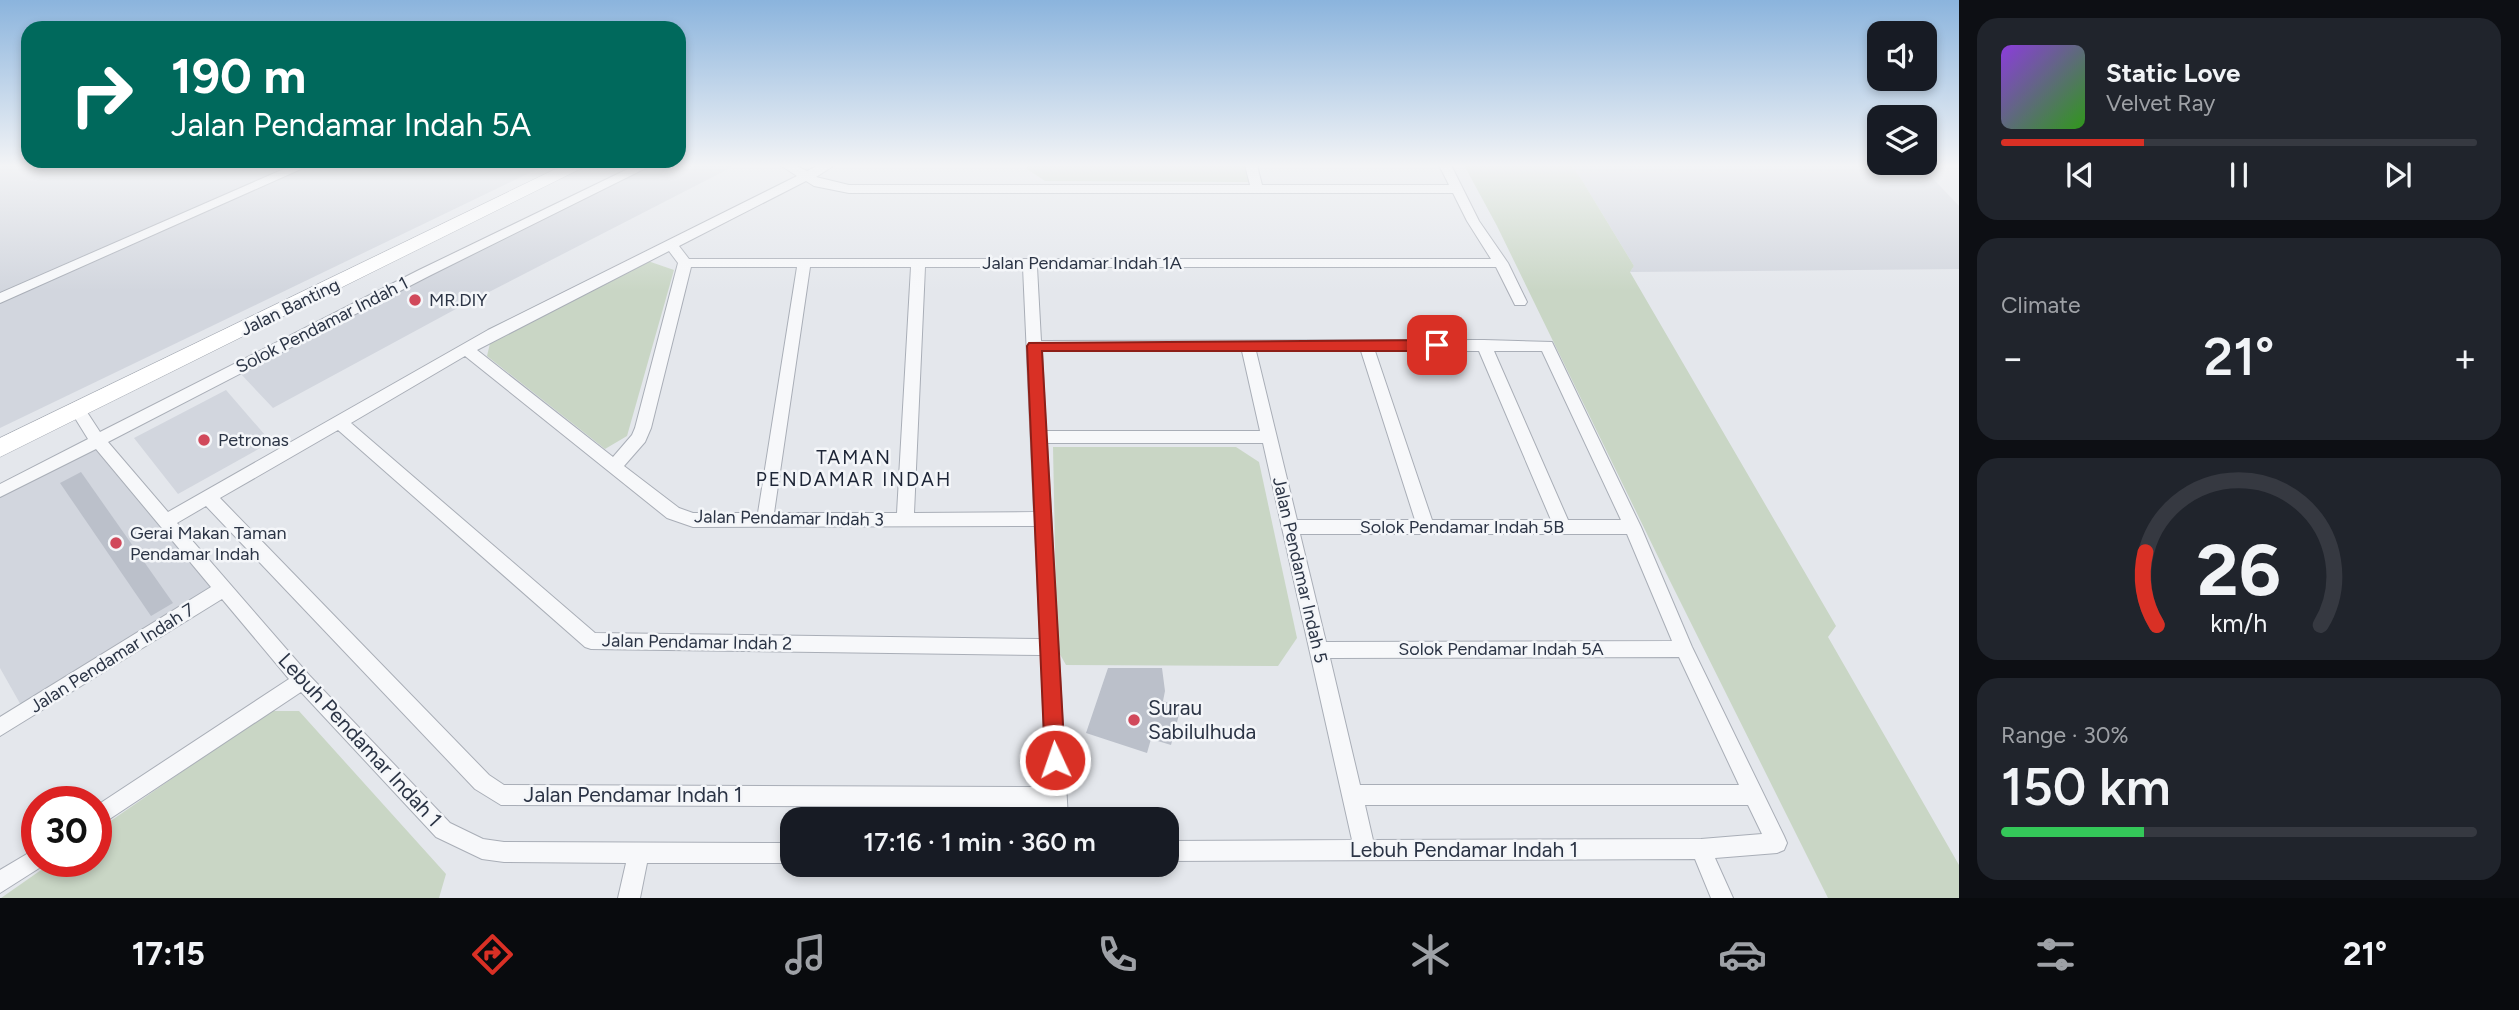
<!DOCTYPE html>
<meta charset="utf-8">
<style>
:root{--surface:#171b24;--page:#20242c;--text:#f1f3f6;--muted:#9ea1a6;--line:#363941;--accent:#d93025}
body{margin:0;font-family:Figtree,sans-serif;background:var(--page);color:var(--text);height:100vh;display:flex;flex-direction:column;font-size:26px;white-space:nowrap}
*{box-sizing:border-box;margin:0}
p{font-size:23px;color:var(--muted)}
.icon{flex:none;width:38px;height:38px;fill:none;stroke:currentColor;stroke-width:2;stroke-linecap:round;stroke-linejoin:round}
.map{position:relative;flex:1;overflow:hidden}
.details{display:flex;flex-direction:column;gap:18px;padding:18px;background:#0d0f14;width:560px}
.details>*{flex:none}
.banner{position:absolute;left:21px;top:21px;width:665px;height:147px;border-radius:21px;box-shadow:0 4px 10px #0003;background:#00695c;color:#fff;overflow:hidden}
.controls{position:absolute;left:1867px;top:21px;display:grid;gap:14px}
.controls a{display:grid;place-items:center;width:70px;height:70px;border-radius:14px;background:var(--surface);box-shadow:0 4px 10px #0003;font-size:35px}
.speed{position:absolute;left:21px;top:786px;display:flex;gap:14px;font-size:35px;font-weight:700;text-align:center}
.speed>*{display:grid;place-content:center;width:91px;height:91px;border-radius:50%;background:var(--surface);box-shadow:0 4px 10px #0003;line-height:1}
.speed .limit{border:10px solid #d22;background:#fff;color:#111}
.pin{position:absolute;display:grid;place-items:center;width:60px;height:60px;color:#fff;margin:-30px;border-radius:14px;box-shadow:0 4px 10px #0006}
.me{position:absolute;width:77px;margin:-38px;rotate:357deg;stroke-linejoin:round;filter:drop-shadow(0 0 5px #0008)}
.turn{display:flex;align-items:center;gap:24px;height:147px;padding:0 35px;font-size:32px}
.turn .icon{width:91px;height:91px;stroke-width:2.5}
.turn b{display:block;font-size:49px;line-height:60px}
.big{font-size:52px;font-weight:600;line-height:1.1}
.details .widget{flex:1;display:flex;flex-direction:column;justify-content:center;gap:10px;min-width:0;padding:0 24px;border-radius:21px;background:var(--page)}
.details .dial{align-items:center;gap:0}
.dial svg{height:182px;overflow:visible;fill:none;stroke:var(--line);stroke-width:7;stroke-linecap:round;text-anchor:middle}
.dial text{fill:var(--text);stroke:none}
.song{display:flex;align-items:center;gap:21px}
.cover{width:84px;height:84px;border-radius:10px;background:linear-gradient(135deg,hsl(270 70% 55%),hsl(110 70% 35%))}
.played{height:7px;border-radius:4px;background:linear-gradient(90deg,var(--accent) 30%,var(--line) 30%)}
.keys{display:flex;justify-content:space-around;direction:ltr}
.heat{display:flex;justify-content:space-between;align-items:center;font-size:38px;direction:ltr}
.charge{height:10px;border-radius:5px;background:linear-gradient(90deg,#34c759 30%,var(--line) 0)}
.trip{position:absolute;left:780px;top:807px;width:399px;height:70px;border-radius:21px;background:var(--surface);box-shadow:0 4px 10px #0003;font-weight:600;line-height:70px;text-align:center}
.dock{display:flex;height:112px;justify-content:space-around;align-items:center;background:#090b0e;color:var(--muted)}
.dock .icon{width:49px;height:49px}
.dock .current{color:var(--accent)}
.dock b{font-size:32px;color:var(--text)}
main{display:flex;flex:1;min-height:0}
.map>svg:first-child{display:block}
.built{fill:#d2d6de}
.green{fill:#c9d6c5}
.building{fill:#bbc0ca}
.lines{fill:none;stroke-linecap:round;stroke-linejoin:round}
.minor-casing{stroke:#a9aeb7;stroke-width:2}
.secondary-casing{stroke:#a9aeb7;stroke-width:1}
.minor{fill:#f7f8fa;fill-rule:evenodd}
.secondary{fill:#fff;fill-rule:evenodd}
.route{fill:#d93025;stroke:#8d1f18;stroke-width:2}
.poi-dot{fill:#d1495b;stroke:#f4f6f9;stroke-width:2.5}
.labels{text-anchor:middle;stroke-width:5;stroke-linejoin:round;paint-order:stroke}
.street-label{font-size:18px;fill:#2b3445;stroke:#f4f6f9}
.poi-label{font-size:18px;fill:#2b3445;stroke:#f4f6f9;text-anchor:start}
.neighbourhood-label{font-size:19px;letter-spacing:2px;fill:#1d2536;stroke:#f4f6f9}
.near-poi-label{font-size:21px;fill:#2b3445;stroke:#f4f6f9;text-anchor:start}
.near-street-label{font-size:21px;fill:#2b3445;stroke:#f4f6f9}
</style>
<main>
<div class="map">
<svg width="1959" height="898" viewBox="0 0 1959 898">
<rect width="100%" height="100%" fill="#e4e7ec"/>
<g class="built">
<path d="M0,165H546L0,428Z"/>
<path d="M653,165H736L454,310L273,408L239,372L431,273Z"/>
<path d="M1570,165H1920L1959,206V269L1630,272L1634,266L1580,177Z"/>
<path d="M226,390L271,442L178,494L134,438Z"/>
<path d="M93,447L213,589L22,707L0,668V496Z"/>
</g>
<g class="green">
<path d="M1027,165H1246L1251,182L1045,181L1027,169Z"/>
<path d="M1464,165H1570L1580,177L1634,266L1630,272L1836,626L1828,637L1959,865V898H1828L1667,575L1497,226Z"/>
<path d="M645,260L674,270L627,436L605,449L487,356L491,339Z"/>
<path d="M1053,447H1236L1259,462L1297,638L1278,666L1066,665L1057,649Z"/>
<path d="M270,711H299L446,874L439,898H1L54,861H96V831Z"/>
</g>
<g class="building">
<path d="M81,472L173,603L151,616L60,483Z"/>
<path d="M1108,668H1162L1165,691L1163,701L1181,707L1171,745L1151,739L1147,753L1086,733Z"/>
</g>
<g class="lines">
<g class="minor-casing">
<g id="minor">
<path d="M293,165H310L0,303V293Z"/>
<path d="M636,165H652L429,276L108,442L168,512L488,330L797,176L780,165H795L807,171L819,165H835L816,177L849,185H1250L1245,165H1257L1262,185H1449L1439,165H1451L1479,221L1508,263L1527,302L1525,305H1515L1496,267H1037L1041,341L1484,340L1552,342L1641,527L1692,647L1784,836L1787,843L1784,850L1777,853L1715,858L1733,898H1711L1695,859L1167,861V841L1352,840L1263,443H1047L1068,819H1048L1047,807L501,805L475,789L206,506L177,523L309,675L450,823L483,839L504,842L793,843V863H647L640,898H618L626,863L504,862L482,859L436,837L301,692L96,828V806L289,679L222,599L0,736V717L211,587L96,449L0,497V484L88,439L70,410L73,406H83L100,432L419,270ZM806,181L814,186L849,193H1453L1467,221L1491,259H689L679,246ZM669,251L678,263L635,428L632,435L613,457L477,350ZM691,267H797L758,513H693L679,508L624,466L645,442L651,428ZM810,267H911L897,513H774ZM925,267H1023L1034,512L914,513ZM1042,351H1242L1260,431H1046ZM1256,351H1361L1415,520H1297ZM1375,351H1479L1551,520H1432ZM1494,351H1542L1621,520H1568ZM465,356L667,518L693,527L1035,526L1040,639L595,633L351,423ZM338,430L585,647L591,649L1041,655L1046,787L504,785L489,775L220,498ZM1300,534H1627L1672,641L1326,642ZM1679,657L1739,785H1360L1330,658ZM1365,805H1748L1762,834L1701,839L1373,840Z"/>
<path d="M37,848V861H46L44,865L0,893V870Z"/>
</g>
</g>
<g class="secondary-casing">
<path id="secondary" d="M564,165H588L0,457V438Z"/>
</g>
<use href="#minor" class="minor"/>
<use href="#secondary" class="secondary"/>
</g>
<linearGradient id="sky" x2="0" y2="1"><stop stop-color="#8bb4dd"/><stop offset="0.57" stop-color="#f3f4f6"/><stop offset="1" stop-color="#f3f4f6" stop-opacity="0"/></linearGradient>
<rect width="1959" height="291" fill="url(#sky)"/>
<path class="route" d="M1437,340L1444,345L1437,351H1042L1065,760L1062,767L1055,770L1048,767L1045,760L1027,346L1029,343Z"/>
<g class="poi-dot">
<circle cx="415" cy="300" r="7"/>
<circle cx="204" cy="440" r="7"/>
<circle cx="116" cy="543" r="7"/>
<circle cx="1134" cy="720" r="7"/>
</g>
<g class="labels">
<g class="street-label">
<text x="1082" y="269">Jalan Pendamar Indah 1A</text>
<text transform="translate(290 307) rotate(-26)" y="6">Jalan Banting</text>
<text transform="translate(322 325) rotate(-27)" y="6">Solok Pendamar Indah 1</text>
<text transform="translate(789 518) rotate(1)" y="6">Jalan Pendamar Indah 3</text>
<text x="1462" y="533">Solok Pendamar Indah 5B</text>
<text transform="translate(1300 570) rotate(77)" y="6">Jalan Pendamar Indah 5</text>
<text transform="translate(697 642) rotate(1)" y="6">Jalan Pendamar Indah 2</text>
<text x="1501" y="655">Solok Pendamar Indah 5A</text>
<text transform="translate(112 658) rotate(-32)" y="6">Jalan Pendamar Indah 7</text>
</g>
<g class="poi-label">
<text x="429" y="306">MR.DIY</text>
<text x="218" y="446">Petronas</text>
<text x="130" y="539">Gerai Makan Taman<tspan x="130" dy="21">Pendamar Indah</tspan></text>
</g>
<g class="neighbourhood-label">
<text x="854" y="464">TAMAN<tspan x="854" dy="22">PENDAMAR INDAH</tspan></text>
</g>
<g class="near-poi-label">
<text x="1148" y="715">Surau<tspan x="1148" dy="24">Sabilulhuda</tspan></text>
</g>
<g class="near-street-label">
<text transform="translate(360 740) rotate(47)" y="7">Lebuh Pendamar Indah 1</text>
<text x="633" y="802">Jalan Pendamar Indah 1</text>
<text x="1464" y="857">Lebuh Pendamar Indah 1</text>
</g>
</g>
</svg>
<div class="controls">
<a><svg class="icon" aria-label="sound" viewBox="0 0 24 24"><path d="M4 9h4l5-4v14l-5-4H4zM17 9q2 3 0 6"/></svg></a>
<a><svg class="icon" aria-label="layers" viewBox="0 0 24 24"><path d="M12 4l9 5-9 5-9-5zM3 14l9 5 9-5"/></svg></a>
</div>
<div class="speed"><div class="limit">30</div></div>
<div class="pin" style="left:1437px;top:345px;background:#d93025"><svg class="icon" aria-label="arrive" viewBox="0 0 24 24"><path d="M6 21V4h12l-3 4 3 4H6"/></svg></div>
<svg class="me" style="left:1055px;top:760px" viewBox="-20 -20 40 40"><circle r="17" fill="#d93025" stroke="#fff" stroke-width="3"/><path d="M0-11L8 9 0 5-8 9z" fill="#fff"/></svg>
<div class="trip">17:16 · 1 min · 360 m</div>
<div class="banner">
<div class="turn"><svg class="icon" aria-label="right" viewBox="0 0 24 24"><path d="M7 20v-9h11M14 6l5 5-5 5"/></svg><div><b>190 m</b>Jalan Pendamar Indah 5A</div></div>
</div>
</div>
<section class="details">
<div class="widget">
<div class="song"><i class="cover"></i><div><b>Static Love</b><p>Velvet Ray</p></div></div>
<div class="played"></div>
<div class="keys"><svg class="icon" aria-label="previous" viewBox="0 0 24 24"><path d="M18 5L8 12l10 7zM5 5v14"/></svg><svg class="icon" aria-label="pause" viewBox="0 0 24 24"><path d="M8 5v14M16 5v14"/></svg><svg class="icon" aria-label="next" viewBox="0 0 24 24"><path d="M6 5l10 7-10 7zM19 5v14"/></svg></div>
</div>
<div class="widget"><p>Climate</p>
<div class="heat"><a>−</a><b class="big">21°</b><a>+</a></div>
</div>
<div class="widget dial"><svg viewBox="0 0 100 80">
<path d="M14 69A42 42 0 1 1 86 69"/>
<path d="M14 69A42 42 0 0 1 9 37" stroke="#d93025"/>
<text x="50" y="56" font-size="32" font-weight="700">26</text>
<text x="50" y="72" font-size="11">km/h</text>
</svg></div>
<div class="widget"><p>Range · 30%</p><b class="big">150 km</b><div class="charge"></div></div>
</section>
</main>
<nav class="dock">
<b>17:15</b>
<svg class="icon current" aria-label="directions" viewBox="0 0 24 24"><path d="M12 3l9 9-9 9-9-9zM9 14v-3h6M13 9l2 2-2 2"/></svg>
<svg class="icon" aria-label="music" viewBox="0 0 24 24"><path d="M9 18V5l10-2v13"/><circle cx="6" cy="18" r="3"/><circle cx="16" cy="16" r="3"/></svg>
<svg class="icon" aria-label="phone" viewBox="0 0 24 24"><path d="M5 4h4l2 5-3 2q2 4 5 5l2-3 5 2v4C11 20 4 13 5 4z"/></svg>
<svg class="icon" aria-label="climate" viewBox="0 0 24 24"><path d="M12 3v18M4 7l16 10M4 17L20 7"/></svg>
<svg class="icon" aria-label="car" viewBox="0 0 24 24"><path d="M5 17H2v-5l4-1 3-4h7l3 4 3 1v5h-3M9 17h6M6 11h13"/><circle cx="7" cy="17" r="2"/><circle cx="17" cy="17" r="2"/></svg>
<svg class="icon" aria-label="filters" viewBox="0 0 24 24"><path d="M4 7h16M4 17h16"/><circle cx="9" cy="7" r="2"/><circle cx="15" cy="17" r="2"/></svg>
<b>21°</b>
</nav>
